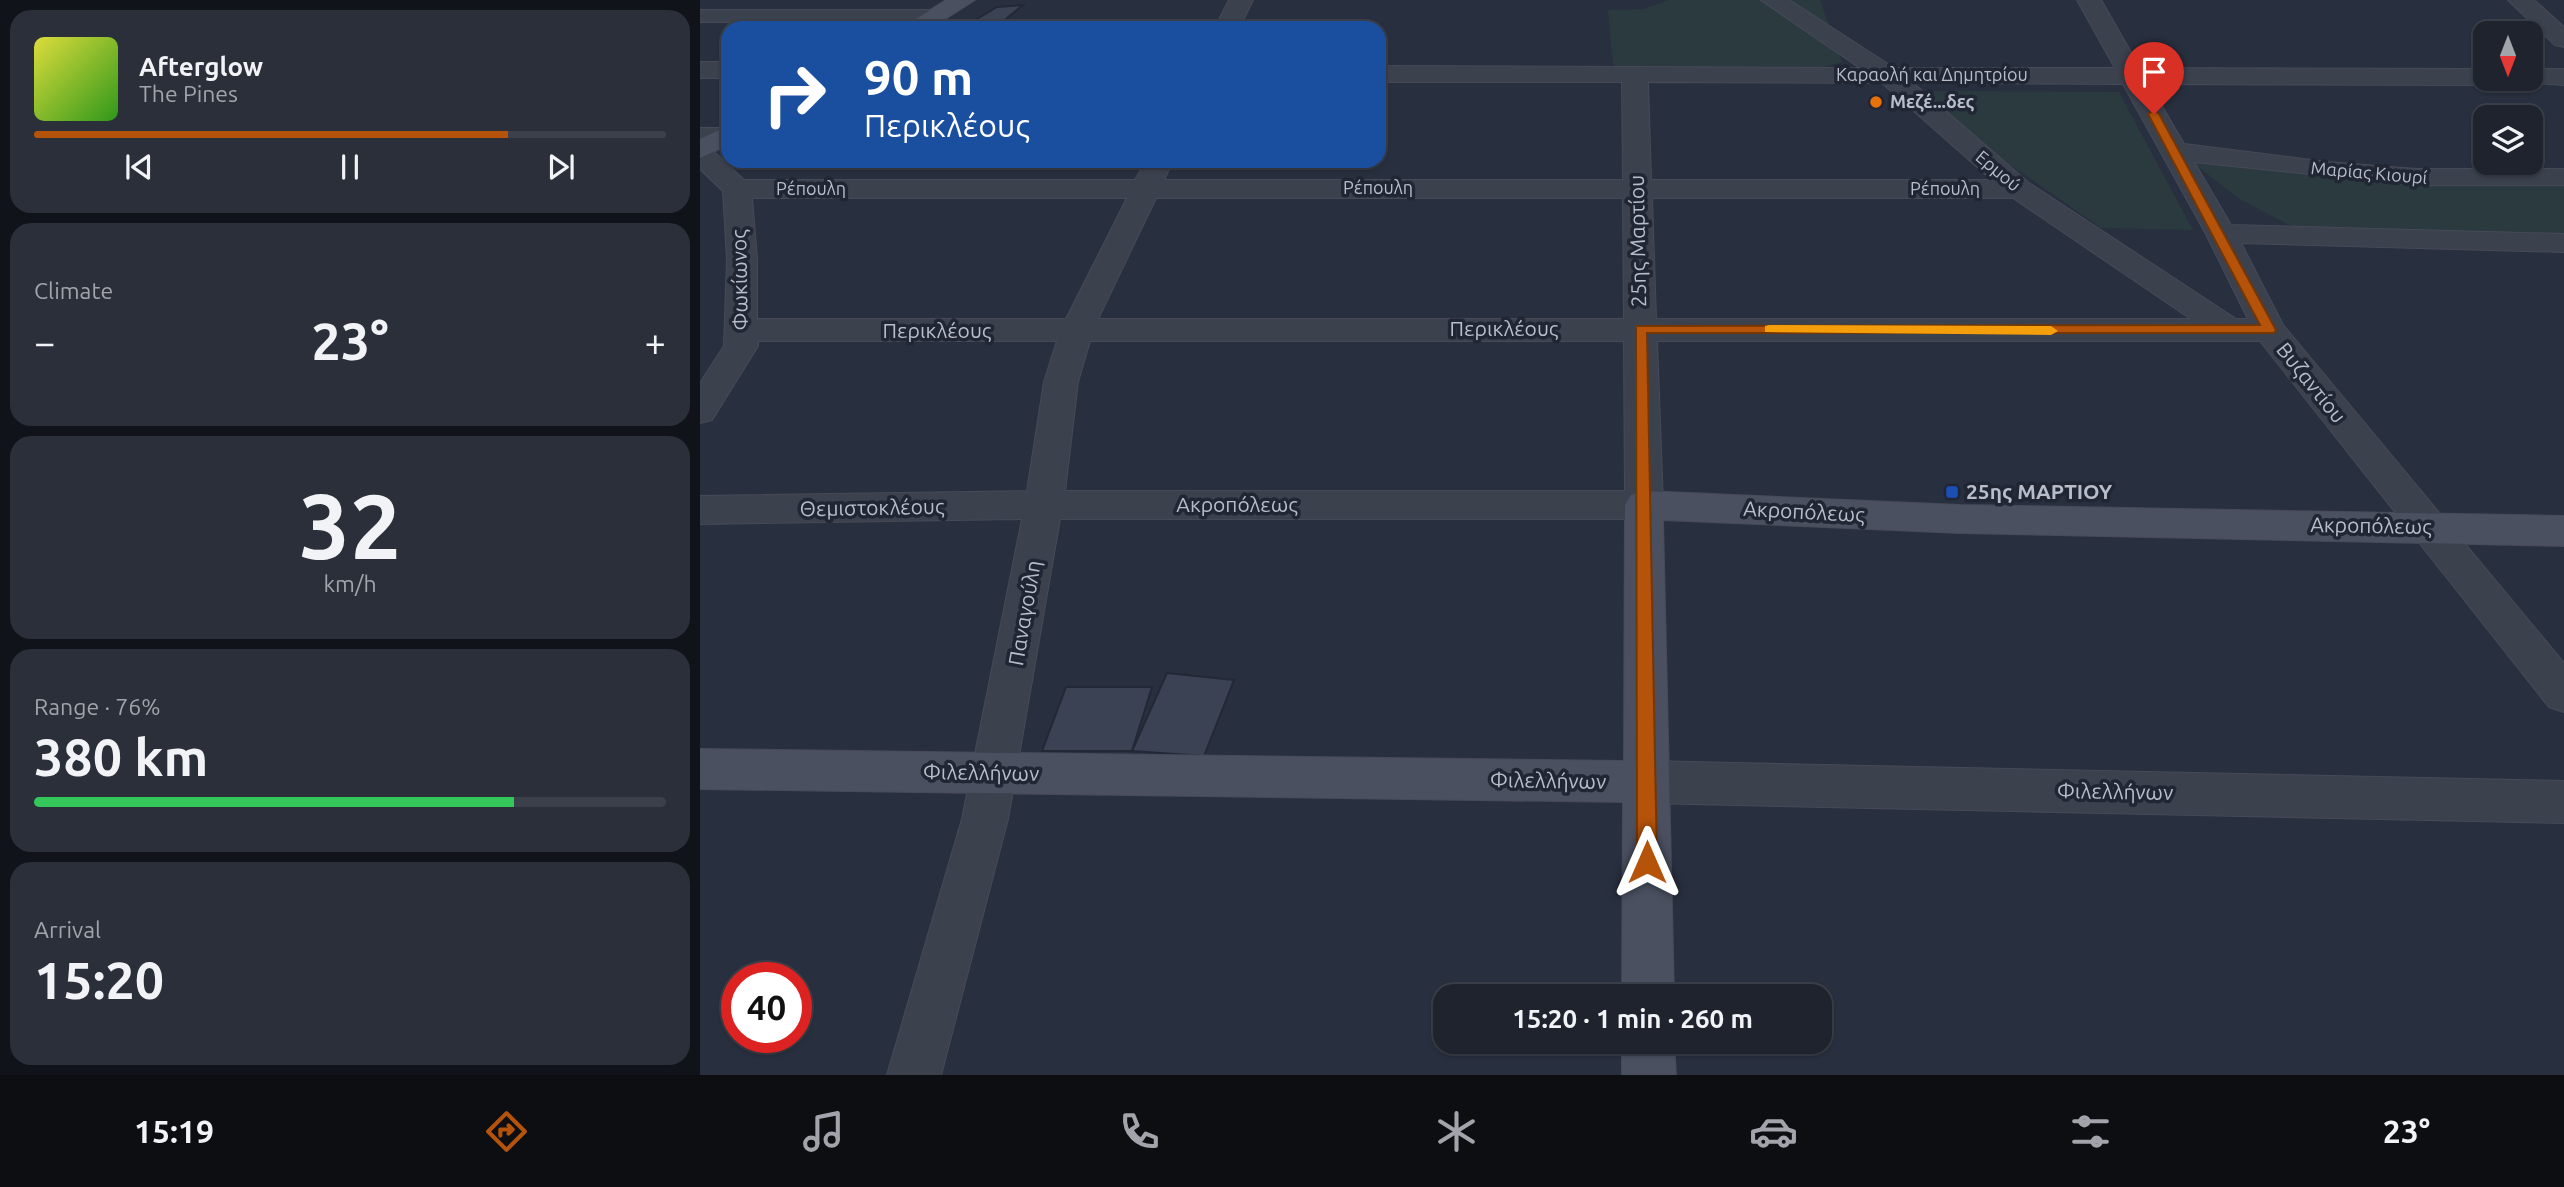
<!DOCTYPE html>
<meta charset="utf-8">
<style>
:root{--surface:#1e232e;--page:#2b2f3a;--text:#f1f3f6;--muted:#a1a4aa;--line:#3c404a;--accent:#b45309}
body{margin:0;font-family:Ubuntu,sans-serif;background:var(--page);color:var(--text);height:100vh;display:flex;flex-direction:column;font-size:26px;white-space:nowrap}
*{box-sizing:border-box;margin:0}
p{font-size:23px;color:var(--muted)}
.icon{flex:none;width:38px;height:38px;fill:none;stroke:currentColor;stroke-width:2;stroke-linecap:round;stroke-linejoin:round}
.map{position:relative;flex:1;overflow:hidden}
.sheet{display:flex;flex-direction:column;gap:10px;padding:10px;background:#101319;width:700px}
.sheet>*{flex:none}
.hud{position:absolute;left:21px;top:21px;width:665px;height:147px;border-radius:21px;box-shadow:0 2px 5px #0004,0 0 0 2px var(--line);background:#1a4fa0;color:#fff;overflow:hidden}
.needle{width:46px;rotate:180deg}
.fabs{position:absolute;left:1773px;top:21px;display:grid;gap:14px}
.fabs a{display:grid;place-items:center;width:70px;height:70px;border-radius:14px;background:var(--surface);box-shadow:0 2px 5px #0004,0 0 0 2px var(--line);font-size:35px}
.speed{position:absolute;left:21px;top:962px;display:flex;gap:14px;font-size:35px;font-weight:700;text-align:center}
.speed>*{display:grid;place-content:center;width:91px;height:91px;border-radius:50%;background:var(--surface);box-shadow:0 2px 5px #0004,0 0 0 2px var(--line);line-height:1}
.speed .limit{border:10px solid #d22;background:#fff;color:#111}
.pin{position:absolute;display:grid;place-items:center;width:60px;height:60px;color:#fff;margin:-72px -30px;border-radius:50% 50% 50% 0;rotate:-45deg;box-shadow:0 0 7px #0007}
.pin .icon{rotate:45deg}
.me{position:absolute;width:77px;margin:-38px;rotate:0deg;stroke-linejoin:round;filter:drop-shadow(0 0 5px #0008)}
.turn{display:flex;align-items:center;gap:24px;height:147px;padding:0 28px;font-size:32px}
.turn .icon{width:91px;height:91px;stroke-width:2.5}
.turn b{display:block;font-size:49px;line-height:60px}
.big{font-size:52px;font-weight:700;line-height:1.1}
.sheet .tile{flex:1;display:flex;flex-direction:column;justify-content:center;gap:10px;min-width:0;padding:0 24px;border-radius:21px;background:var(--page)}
.sheet .dial{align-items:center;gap:0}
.dial b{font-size:91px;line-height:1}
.song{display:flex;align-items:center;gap:21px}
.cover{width:84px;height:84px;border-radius:10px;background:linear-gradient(135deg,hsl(60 70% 55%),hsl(110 70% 35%))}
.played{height:7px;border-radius:4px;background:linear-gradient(90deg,var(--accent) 75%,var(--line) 75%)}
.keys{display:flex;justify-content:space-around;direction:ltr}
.heat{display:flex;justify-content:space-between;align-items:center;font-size:38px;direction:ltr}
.charge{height:10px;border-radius:5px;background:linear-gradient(90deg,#34c759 76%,var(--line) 0)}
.trip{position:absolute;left:733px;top:984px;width:399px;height:70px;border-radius:21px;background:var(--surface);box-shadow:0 2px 5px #0004,0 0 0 2px var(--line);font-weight:700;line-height:70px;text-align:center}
.tab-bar{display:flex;height:112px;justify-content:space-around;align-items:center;background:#0c0e12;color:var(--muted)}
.tab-bar .icon{width:49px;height:49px}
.tab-bar .active{color:var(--accent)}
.tab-bar b{font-size:32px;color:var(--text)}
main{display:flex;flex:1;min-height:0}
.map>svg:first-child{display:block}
.green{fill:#2a3a3f}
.building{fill:#3b4254;stroke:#232836;stroke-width:2}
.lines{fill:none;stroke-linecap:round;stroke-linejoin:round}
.lane-casing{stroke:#464a58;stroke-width:2}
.street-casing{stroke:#464a58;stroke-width:2}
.secondary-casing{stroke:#464a58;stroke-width:2}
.lane{fill:#3c414e;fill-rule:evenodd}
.street{fill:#3c414e;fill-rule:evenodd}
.secondary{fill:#4b5061;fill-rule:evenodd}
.route{fill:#b45309;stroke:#753606;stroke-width:2}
.slow{fill:#f59e0b}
.food-dot{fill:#e8710a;stroke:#212634;stroke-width:2.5}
.transit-dot{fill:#1a4fb4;stroke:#212634;stroke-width:2.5}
.labels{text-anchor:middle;stroke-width:7;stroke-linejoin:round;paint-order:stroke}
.far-street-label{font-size:18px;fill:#b9bdc9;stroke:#212634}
.far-poi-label{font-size:18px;font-weight:bold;fill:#b9bdc9;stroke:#212634;text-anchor:start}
.street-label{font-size:21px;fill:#b9bdc9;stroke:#212634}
.poi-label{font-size:21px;font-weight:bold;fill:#b9bdc9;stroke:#212634;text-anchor:start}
</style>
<main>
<section class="sheet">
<div class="tile">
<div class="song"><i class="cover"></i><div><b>Afterglow</b><p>The Pines</p></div></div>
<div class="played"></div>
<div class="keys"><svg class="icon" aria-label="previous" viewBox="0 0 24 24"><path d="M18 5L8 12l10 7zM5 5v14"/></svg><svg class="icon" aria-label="pause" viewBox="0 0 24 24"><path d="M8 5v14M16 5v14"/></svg><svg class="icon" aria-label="next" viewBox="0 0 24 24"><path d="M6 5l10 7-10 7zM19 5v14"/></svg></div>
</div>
<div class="tile"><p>Climate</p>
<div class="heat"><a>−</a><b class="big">23°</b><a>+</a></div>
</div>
<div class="tile dial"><b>32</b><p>km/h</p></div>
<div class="tile"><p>Range · 76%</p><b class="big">380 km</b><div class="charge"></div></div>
<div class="tile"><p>Arrival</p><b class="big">15:20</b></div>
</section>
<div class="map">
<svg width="1864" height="1075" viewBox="0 0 1864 1075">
<rect width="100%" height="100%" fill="#282f3e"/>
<g class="green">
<path d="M969,0H1120L1142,62L1094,75L914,74L908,10L944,9Z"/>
<path d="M1219,91L1419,92L1493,230L1401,228L1219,101Z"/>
<path d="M1491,155L1864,178V241L1597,229L1539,199L1497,166Z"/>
</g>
<g class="building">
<path d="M323,5L295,28H262L297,7Z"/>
<path d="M467,673L534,680L504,756L432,751Z"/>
<path d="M366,687H452L432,751H342Z"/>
</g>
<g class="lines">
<g class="lane-casing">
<g id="lane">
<path d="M0,10H235L244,16L235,22H0Z"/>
<rect x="0" y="128" width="28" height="12"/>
</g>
</g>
<g class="street-casing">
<g id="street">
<path d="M529,0H553L539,28H515Z"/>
<path d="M1061,0H1089L1194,68H1415L1377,0H1401L1440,68L1785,69V79H1797L1785,85L1449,84L1484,144L1627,162L1716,169H1864V185H1716L1494,162L1531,225L1864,234V252L1541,243L1583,325L1864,663V712L1849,707L1560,341H957L963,505L957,515L944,519H360L308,819L241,1075H187L262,819L322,519L0,524V496L327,491L344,382L357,341H58V346L12,420L0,423V383L24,346L27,259L23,191L0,169V146L10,148L44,180H435L445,163H465L469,169L464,180H923L922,82H679V66L1160,68ZM948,82L1182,83L1292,180H951ZM1213,83L1423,84L1506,234L1548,319H1536L1329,183ZM52,198H427L366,319H57V259ZM456,198H923L924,319H398ZM952,198H1313L1491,319H956ZM390,341H924L925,491H365L378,382Z"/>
<path d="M1808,0H1834L1864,27V47L1855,45Z"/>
<rect x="0" y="62" width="28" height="16"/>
<path d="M1830,69H1864V85L1821,82L1818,79H1830Z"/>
<path d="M946,761L1864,781V823L946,803L930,797L923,782L930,767Z"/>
</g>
</g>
<g class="secondary-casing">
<g id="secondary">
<path d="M246,0H275L231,28H202Z"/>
<path d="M28,126V145L0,158V139Z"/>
<path d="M944,491L1260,505L1864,516V546L1260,533L963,520L974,996H922L923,802L0,789V749L924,761L925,505L931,495Z"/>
<path d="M922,1041H974L976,1075H922Z"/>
</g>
</g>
<use href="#lane" class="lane"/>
<use href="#street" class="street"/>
<use href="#secondary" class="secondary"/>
</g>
<path class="route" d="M1454,110L1459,114L1576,330L1574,333H947L957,862L954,869L947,872L940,869L937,862L936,326L1560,325L1448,114Z"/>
<path class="slow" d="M1069,325L1351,326L1358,331L1351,335L1065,332V326Z"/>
<circle class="food-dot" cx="1176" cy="102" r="7"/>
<rect class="transit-dot" x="1245" y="485" width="14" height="14" rx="3.5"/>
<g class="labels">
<g class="far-street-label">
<text x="1232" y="81">Καραολή και Δημητρίου</text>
<text transform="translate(1298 171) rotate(40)" y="6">Ερμού</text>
<text transform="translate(1669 173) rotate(5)" y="6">Μαρίας Κιουρί</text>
<text x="678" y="194">Ρέπουλη</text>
<text x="111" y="195">Ρέπουλη</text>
<text x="1245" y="195">Ρέπουλη</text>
</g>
<g class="far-poi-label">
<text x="1190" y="108">Μεζέ...δες</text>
</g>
<g class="street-label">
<text transform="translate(938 241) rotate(-91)" y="7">25ης Μαρτίου</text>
<text transform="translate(40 280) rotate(-91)" y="7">Φωκίωνος</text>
<text x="804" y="336">Περικλέους</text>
<text x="237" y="338">Περικλέους</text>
<text transform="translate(1611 383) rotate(51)" y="7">Βυζαντίου</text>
<text x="537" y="512">Ακροπόλεως</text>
<text transform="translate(172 508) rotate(-1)" y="7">Θεμιστοκλέους</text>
<text transform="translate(1104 512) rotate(3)" y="7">Ακροπόλεως</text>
<text transform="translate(1671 526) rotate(1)" y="7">Ακροπόλεως</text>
<text transform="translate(325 613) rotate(-80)" y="7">Παναγούλη</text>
<text transform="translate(281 773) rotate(1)" y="7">Φιλελλήνων</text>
<text transform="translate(848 781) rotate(1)" y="7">Φιλελλήνων</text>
<text transform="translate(1415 792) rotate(1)" y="7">Φιλελλήνων</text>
</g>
<g class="poi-label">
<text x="1266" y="499">25ης ΜΑΡΤΙΟΥ</text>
</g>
</g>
</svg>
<div class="fabs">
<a><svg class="needle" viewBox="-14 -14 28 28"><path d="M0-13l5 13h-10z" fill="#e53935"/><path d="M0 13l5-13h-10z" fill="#a1a4aa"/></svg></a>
<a><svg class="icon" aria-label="layers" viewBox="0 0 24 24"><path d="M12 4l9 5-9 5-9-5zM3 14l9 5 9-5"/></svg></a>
</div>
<div class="speed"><div class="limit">40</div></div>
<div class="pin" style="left:1454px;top:114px;background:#d93025"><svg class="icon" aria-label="arrive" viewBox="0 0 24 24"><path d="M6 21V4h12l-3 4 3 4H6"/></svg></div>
<svg class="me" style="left:947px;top:862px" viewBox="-20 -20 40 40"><path d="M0-17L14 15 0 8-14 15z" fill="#b45309" stroke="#fff" stroke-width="4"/></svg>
<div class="trip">15:20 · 1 min · 260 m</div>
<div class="hud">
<div class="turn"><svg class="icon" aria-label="right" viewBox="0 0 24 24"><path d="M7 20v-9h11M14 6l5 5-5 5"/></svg><div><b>90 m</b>Περικλέους</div></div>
</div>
</div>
</main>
<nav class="tab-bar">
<b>15:19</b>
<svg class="icon active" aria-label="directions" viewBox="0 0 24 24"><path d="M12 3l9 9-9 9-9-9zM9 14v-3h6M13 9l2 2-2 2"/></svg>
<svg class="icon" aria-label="music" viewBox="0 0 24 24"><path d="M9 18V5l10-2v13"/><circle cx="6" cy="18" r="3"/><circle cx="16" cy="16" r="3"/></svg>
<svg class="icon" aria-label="phone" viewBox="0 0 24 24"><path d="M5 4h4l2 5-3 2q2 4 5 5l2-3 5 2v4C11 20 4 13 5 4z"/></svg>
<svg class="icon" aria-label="climate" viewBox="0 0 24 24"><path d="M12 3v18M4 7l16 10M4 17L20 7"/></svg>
<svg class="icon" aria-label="car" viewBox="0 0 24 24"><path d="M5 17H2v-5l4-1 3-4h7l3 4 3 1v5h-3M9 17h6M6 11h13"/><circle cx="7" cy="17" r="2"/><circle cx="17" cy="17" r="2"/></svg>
<svg class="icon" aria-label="filters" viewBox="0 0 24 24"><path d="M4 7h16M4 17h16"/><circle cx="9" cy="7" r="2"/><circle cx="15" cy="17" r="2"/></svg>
<b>23°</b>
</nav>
